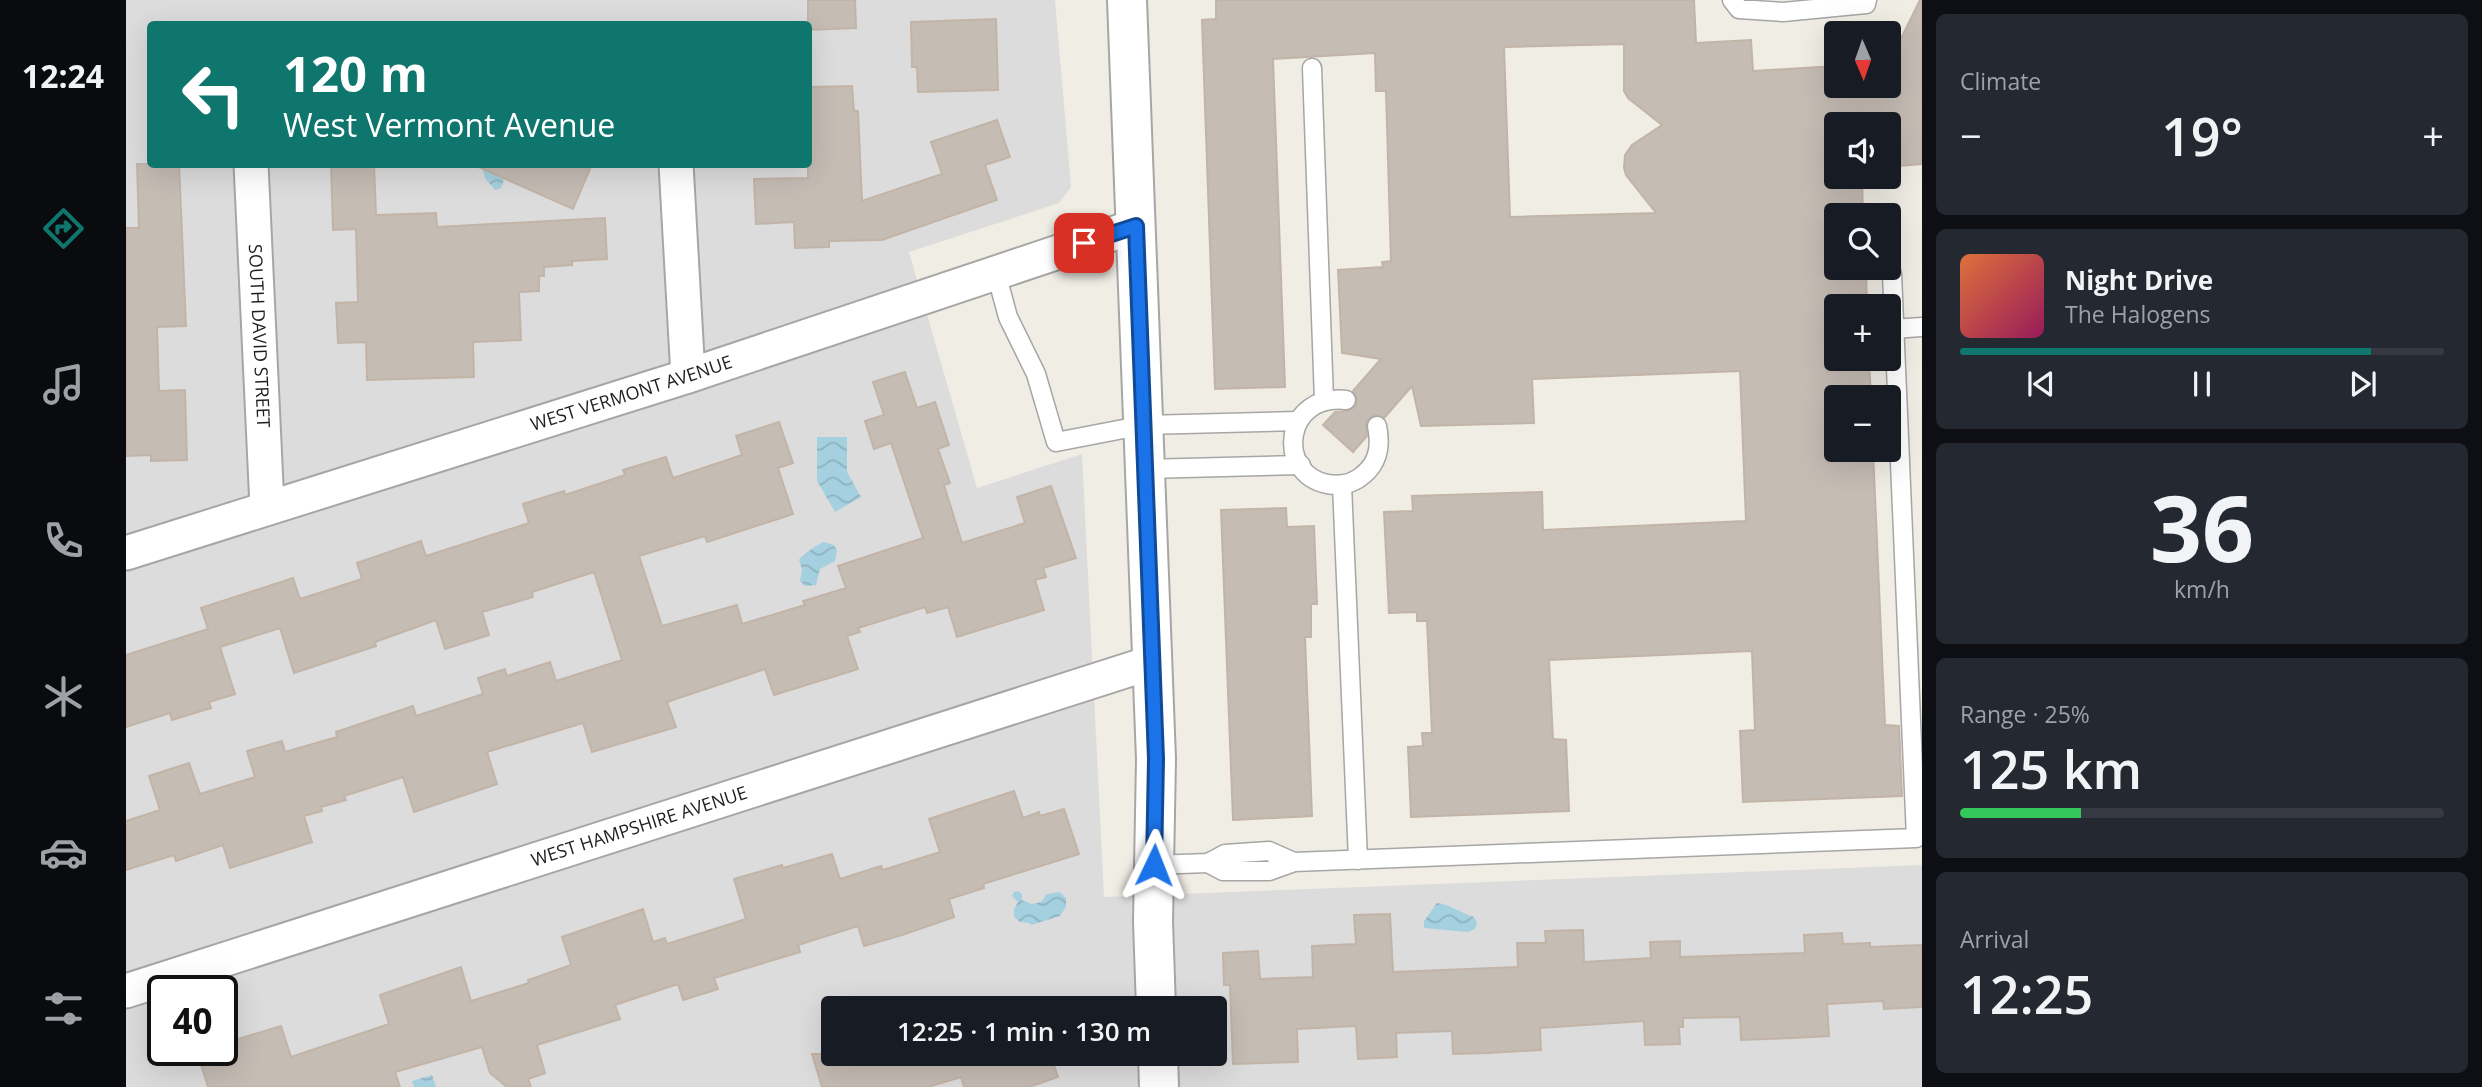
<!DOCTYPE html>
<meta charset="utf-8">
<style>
:root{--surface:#171b24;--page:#242831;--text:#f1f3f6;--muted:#9ea1a6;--line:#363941;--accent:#0f766e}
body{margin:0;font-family:"Open Sans",sans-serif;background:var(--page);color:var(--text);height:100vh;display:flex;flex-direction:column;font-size:26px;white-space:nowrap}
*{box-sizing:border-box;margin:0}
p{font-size:23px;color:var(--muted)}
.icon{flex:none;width:38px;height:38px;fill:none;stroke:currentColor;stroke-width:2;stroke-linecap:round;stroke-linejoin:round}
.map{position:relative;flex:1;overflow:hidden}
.details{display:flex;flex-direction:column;gap:14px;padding:14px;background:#0d0f14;width:560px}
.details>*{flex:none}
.hud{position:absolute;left:21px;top:21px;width:665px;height:147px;border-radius:7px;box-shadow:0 7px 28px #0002;background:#0f766e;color:#fff;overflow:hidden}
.needle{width:46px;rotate:178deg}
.fabs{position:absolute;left:1698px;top:21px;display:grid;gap:14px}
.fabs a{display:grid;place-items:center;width:77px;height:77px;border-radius:7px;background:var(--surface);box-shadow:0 7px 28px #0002;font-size:35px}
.speed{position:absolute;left:21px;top:975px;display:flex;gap:14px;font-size:35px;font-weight:700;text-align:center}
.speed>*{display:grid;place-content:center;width:91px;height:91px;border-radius:50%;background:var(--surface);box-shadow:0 7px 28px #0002;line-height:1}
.speed .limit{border:4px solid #111;border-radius:10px;background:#fff;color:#111}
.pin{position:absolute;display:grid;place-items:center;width:60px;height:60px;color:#fff;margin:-30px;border-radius:14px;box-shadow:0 4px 10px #0006}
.me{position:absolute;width:77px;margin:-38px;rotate:2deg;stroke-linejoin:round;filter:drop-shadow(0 0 5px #0008)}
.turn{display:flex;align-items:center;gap:24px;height:147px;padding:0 21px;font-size:32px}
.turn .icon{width:91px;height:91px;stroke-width:2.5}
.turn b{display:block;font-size:49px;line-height:60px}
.big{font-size:52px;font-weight:600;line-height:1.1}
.details .tile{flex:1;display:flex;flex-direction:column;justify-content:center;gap:10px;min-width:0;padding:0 24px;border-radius:10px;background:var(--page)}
.details .dial{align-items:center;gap:0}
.dial b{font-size:91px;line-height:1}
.song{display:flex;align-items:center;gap:21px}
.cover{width:84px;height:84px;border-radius:10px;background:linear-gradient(135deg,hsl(20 70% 55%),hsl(330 70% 35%))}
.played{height:7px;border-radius:4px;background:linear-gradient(90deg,var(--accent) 85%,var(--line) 85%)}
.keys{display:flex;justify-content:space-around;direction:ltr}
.heat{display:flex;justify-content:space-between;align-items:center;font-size:38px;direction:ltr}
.charge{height:10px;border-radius:5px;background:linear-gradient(90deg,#34c759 25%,var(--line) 0)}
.trip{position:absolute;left:695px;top:996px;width:406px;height:70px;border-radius:7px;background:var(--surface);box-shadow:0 7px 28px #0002;font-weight:600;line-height:70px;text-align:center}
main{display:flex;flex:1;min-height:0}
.tab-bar{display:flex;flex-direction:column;width:126px;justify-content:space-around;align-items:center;background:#090b0e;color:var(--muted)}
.tab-bar .icon{width:49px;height:49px}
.tab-bar .selected{color:var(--accent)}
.tab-bar b{font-size:32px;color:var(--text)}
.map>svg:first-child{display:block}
.residential{fill:#dddcdc;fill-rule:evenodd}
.water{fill:url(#water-waves)}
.building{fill:#c5bcb4;stroke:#c2b4a7;stroke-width:2;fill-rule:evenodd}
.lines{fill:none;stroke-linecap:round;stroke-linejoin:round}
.service-casing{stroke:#a6a6a6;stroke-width:21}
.minor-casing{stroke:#a6a6a6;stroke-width:37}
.tertiary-casing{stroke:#a6a6a6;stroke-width:42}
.service{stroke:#fff;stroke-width:18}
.minor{stroke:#fff;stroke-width:33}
.tertiary{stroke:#fff;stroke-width:38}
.route-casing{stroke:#114b97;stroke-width:18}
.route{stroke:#1a73e8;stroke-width:12}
.labels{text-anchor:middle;stroke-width:5;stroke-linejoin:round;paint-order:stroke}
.street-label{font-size:18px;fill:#1f1f1f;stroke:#fff}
</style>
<main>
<nav class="tab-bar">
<b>12:24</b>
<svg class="icon selected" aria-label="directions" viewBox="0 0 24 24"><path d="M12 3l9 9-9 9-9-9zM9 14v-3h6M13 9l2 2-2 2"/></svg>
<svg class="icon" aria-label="music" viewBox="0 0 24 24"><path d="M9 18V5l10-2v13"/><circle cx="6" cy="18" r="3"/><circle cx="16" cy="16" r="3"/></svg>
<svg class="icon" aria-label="phone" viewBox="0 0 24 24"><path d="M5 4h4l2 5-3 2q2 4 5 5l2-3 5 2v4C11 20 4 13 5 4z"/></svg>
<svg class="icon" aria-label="climate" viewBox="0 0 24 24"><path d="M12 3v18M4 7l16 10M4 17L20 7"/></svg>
<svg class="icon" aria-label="car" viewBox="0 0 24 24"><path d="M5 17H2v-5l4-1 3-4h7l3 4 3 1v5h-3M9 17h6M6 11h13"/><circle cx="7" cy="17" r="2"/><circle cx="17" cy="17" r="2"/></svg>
<svg class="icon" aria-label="filters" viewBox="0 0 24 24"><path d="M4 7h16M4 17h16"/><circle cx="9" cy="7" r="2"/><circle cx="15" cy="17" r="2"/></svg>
</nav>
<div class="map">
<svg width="1796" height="1087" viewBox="0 0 1796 1087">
<defs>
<pattern id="water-waves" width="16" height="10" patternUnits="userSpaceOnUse" patternTransform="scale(1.75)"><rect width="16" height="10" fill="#a5d0df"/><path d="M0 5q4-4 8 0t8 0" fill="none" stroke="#8eb2bf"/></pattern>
</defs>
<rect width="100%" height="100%" fill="#f0ede5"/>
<path class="residential" d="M0,0H929L945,187L933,203L783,252L851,488L956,454L978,897L1796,865V1087H0ZM24,24H682V164H24ZM37,990H96V1050H37ZM707,1008H1088V1054H707Z"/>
<g class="water">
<path d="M356,165L379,177L375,188L369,190L359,178Z"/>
<path d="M691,437H721V472L735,497L709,512L691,481Z"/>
<path d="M698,542L708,545L711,551L709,561L694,569L690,585L679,586L674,581L676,569L673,560C675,556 693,543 698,542Z"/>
<path d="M892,891L896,894V900L906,904L915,902L921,894L934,892L940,898V907L934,916L905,925L904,923L894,922L888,917V909L892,902L886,896L888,892Z"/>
<path d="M1311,903C1323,904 1335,913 1348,917L1351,923L1349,929L1342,932L1298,928V921Z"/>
<path d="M306,1075L310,1087H288L286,1081Z"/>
</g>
<g class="building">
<path d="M682,0H729L730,28L682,30Z"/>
<path d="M1090,0H1568L1570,43L1625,40L1627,71L1710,66V86H1762V65L1794,0H1796V164L1762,167V124H1710V177H1736L1737,215H1710V268H1740L1741,306H1710V359H1743L1745,397H1710V450H1747L1759,725L1773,726L1776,796L1617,802L1614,731L1629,730L1626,651L1423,660L1427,739L1440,740L1443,811L1285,817L1282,747L1297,746L1296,733H1306L1301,621H1291V612L1263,613L1258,512L1287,511L1286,496L1416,492L1417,530L1620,521L1614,371L1406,379L1408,423L1295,426L1286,386L1258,418L1250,415L1243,418L1240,423L1241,436L1227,452L1197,425L1209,412L1221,411L1230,406L1231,399L1227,391L1255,359L1216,353L1212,270L1257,267L1256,262L1265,261L1260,91H1250L1249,53L1147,59L1159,387L1089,389L1076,20L1090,19ZM1498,44V91L1502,98L1536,125L1506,145L1499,155L1498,168L1500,175L1530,213L1384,217L1378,47Z"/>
<path d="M870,19L872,90L792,92L791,67H786L785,22Z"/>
<path d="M726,86L728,111H732L736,201L816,174L805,142L871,120L884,157L859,165L871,200L756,240L703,241V247L669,248L668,222L630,224L628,179L682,178V87Z"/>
<path d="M11,164H53L60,326L31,327L33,391L59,390L61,460L25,461V455L0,456V228H13Z"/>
<path d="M205,164H248L250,215L310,213L311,227L479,218L481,259L446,261V265L418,267V276H413V291L393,292L395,340L347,342L348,377L241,380L240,342L212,343L210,303L232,302L230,229L207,230Z"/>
<path d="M346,164H466L447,209Z"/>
<path d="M779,372L791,408L809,402L823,445L812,449L824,483L818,485L836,543L899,523L891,497L925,486L950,558L917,568L920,577L909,580L918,610L831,637L822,607L801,613L799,607L732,628L734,632L721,636L732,669L648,695L639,669L541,702L550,727L466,752L457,723L361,752L371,784L288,812L277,777L218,796L220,800L195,807L196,811L178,816L186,842L104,868L97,845L50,861L48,855L0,870V821L34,810L23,776L63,763L74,794L129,777L121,751L156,741L159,752L211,737L210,732L287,706L290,716L357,694L352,678L379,669L381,676L424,662L430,681L496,660L468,572L406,592L407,597L356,612L363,635L319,649L310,620L249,642L250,646L168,673L154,628L94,647L109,694L83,702L85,708L46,720L44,713L0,727V655L82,629L75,608L167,578L174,599L236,579L231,563L295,541L300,556L403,523L397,504L438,491L439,495L499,475L497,470L540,457L547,478L616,455L610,436L653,422L667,463L652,468L667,514L581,542L579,536L513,556L536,626L611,605L616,624L679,605L677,601L720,588L712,566L797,538L765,443L748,449L739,421L758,415L747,382Z"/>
<path d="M1160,508L1161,527L1188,526L1191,604H1185V637H1179L1186,816L1107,820L1095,510Z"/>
<path d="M888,791L897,818L913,812L914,816L938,809L953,854L857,884L858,888L823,899L828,917L776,935L738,946L732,926L672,945L674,952L588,978L592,989L557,1000L552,984L489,1005L494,1019L411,1045L419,1073L402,1079L405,1087H381L364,1073L356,1047L269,1072L274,1087H82L71,1052L96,1050V1044L155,1026L165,1057L263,1024L254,995L335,967L345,1001L403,983L402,980L445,965L436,937L517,909L527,942L539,938L541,944L620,919L608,879L656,865L657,868L706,854L714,879L755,866L757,870L814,852L803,819Z"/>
<path d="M1264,914L1267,972L1392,967L1391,943H1420L1419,931L1457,930L1458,962L1525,958L1524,942L1554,941V957L1679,953L1678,935L1716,933L1717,944L1744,943V947L1796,945V1007L1758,1009L1757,1001L1701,1004L1703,1036L1668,1038L1615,1040L1614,1017L1557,1018V1027H1553L1554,1044L1519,1045L1518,1021L1414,1028L1415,1050L1362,1053L1327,1054L1326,1031L1270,1033L1271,1057L1232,1059L1230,1026L1171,1029L1172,1062L1107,1064L1104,985H1098L1097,953L1132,951L1134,979L1187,977L1186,946L1230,944L1228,915Z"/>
<path d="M686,1054H924L932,1077L903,1087H838L835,1077L802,1087H696Z"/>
</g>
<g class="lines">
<g class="service-casing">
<g id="service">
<path d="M1606,0L1613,9L1657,12L1740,4L1741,0"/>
<path d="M1186,68L1198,400"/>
<path d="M870,273L882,317L910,374L930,442L1018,425L1172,421"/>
<path d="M1767,329L1796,327"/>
<path d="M1220,400C1158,393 1149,473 1201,484C1214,486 1227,484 1237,475C1253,462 1255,445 1251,426"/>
<path d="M1019,469L1175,465"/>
<path d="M1216,485L1232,860"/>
<path d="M1082,863L1097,871H1143L1168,862L1790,838L1766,274"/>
<path d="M1028,865L1082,863L1099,854L1143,851L1168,862"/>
</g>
</g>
<g class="minor-casing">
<g id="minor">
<path id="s1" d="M125,164L141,507"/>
<path d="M550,164L562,376"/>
<path id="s2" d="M0,553L562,376L1010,226"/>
<path id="s3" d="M0,991L1027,662"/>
</g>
</g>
<g class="tertiary-casing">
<g id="tertiary">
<path d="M1001,0L1030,759L1027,922L1030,1008"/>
<path d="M1032,1054L1033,1087"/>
</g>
</g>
<use href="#service" class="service"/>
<use href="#minor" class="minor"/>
<use href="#tertiary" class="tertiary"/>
</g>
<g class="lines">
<g class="route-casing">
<path id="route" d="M958,243L1010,226L1030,759L1028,865"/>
</g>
<use href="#route" class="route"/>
</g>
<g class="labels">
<g class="street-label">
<text dy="6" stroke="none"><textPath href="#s1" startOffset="172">SOUTH DAVID STREET</textPath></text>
<text dy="6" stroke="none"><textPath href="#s2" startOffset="530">WEST VERMONT AVENUE</textPath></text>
<text dy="6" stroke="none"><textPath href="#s3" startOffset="539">WEST HAMPSHIRE AVENUE</textPath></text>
</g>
</g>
</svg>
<div class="fabs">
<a><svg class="needle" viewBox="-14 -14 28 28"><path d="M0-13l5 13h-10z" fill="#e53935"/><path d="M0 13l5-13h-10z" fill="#9ea1a6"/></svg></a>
<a><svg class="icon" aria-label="sound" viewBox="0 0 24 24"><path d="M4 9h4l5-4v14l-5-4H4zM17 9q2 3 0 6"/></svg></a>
<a><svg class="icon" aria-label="search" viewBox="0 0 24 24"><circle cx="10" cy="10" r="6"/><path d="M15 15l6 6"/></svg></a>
<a>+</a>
<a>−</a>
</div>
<div class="speed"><div class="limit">40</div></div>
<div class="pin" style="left:958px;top:243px;background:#d93025"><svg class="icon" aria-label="arrive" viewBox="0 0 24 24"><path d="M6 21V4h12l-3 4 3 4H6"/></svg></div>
<svg class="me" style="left:1028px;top:865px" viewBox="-20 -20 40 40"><path d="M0-17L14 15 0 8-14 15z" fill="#1a73e8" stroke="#fff" stroke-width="4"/></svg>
<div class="trip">12:25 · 1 min · 130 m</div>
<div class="hud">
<div class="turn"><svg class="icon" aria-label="left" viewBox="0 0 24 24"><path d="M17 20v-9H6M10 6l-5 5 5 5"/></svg><div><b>120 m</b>West Vermont Avenue</div></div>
</div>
</div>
<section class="details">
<div class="tile"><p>Climate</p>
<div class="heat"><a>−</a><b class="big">19°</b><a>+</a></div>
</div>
<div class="tile">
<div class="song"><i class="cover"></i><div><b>Night Drive</b><p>The Halogens</p></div></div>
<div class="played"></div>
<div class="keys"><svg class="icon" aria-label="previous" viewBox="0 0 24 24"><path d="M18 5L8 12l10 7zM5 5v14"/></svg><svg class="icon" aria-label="pause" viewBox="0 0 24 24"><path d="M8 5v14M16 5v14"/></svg><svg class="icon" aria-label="next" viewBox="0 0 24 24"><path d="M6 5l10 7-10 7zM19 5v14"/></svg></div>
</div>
<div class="tile dial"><b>36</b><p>km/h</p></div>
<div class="tile"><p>Range · 25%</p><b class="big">125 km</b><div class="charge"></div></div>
<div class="tile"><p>Arrival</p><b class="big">12:25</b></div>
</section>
</main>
